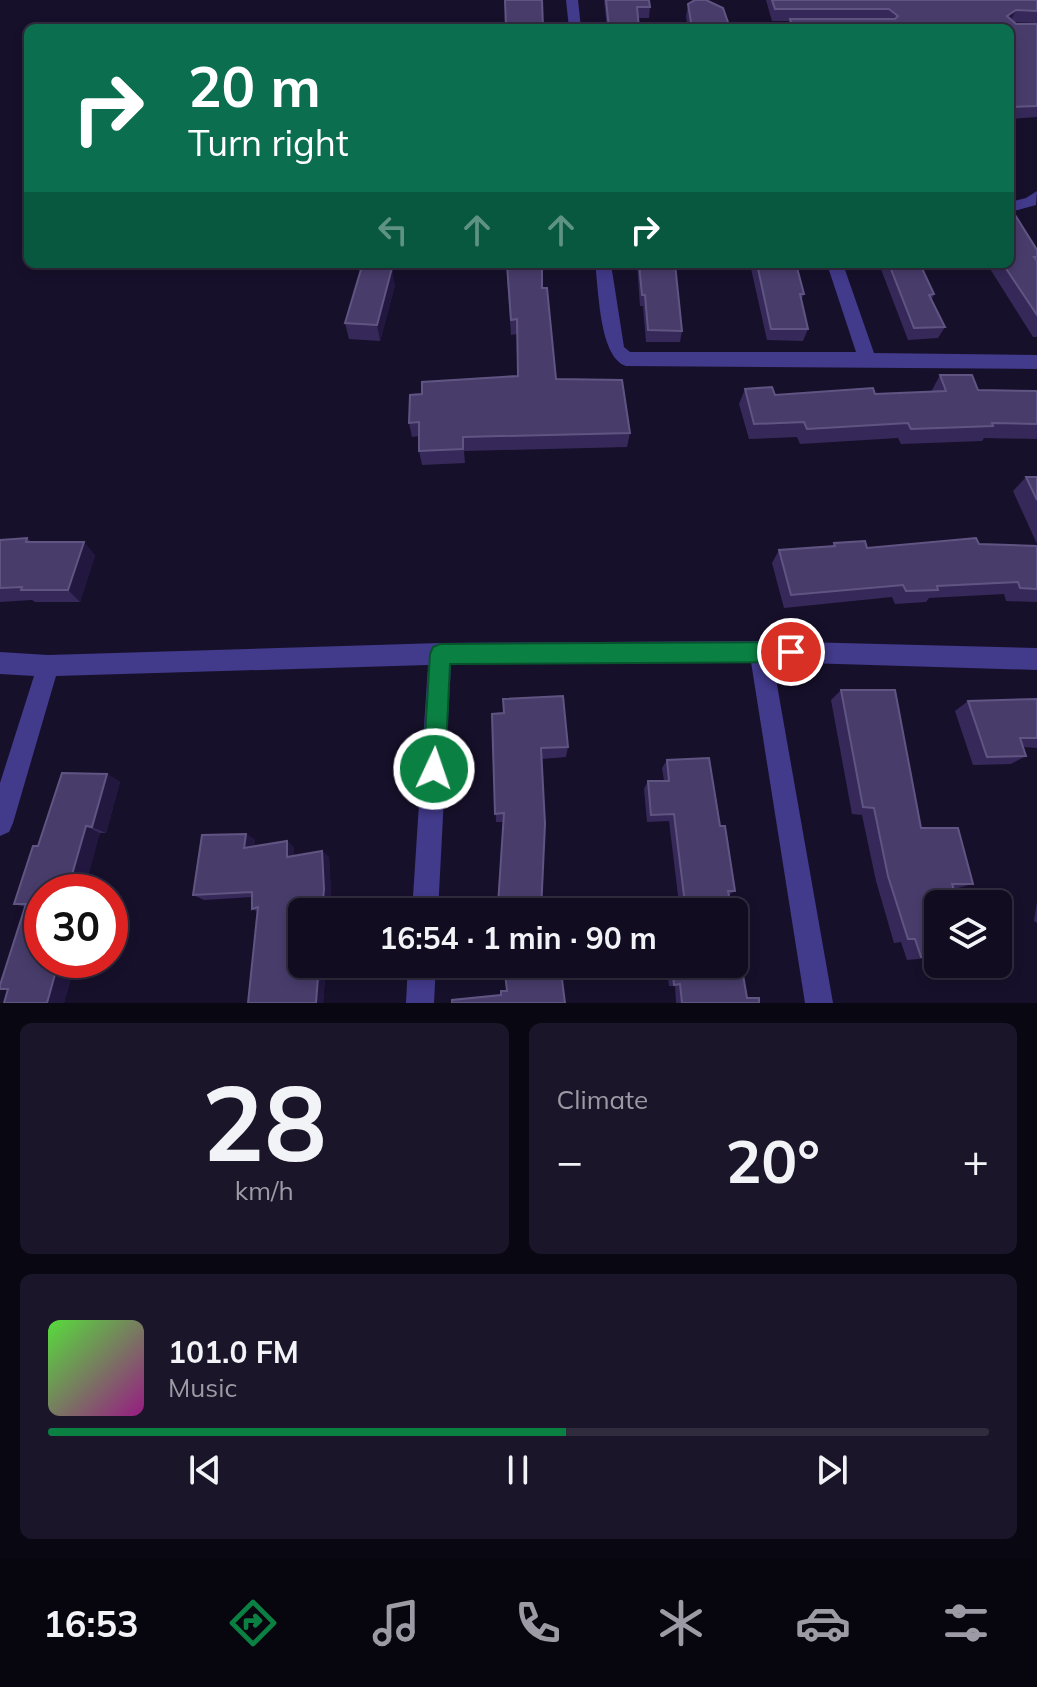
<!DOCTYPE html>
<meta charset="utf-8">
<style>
:root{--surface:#110c20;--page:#1a1529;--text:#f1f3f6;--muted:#9c9ba5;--line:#302c3e;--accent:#0b8043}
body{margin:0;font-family:Mulish,sans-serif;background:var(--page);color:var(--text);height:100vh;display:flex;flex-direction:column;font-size:30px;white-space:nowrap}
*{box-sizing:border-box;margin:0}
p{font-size:26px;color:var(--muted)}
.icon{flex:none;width:44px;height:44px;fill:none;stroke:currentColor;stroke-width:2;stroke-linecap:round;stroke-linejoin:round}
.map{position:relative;height:1003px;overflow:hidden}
.drawer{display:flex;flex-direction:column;gap:20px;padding:20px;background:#090712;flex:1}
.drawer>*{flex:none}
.hud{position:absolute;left:24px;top:24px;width:990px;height:244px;border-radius:12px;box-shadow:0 4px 12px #0003,0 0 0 2px var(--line);background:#0b6e4f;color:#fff;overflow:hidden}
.buttons{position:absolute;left:924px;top:890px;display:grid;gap:16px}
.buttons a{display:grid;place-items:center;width:88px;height:88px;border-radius:12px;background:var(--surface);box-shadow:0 4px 12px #0003,0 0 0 2px var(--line);font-size:40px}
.speed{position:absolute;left:24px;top:874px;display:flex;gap:16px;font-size:40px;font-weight:700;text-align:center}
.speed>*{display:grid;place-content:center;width:104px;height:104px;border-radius:50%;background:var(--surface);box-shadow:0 4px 12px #0003,0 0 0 2px var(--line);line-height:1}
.speed .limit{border:12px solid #d22;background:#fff;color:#111}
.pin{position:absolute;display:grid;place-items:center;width:68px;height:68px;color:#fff;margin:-34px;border:4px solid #fff;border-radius:50%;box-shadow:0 2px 8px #0007}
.me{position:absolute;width:88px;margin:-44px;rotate:3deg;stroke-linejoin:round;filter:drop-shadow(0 0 6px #0008)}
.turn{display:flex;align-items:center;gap:28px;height:168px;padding:0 32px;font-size:36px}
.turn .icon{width:104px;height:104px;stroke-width:2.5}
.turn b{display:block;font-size:56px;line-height:68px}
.lanes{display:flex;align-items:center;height:76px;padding:0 32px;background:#0003;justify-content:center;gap:40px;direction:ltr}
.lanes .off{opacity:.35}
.big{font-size:60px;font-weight:700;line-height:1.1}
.drawer .widget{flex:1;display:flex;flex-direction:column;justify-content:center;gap:12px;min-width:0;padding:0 28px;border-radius:12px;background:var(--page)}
.drawer .dial{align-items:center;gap:0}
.dial b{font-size:104px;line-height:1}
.song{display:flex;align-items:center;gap:24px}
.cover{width:96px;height:96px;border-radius:12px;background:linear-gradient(135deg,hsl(110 70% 55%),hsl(310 70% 35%))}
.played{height:8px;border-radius:4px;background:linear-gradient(90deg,var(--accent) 55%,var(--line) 55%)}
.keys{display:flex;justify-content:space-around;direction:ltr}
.heat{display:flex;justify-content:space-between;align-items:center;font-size:44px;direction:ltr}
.drawer .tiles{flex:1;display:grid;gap:20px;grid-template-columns:1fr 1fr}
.widget:last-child{grid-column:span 2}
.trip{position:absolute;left:288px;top:898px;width:460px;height:80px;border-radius:12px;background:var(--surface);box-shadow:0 4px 12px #0003,0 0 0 2px var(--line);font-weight:700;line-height:80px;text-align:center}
.tabs{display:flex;height:128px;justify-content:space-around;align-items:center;background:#07050d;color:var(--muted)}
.tabs .icon{width:56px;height:56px}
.tabs .selected{color:var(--accent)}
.tabs b{font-size:36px;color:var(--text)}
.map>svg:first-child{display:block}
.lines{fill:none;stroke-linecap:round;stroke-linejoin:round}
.minor{fill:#423a8b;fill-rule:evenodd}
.wall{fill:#362959}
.shaded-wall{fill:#22173f}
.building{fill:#483c6b;stroke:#605582;stroke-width:2}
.route{fill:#0b8043;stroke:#07532c;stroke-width:2}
</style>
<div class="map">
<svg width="1037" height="1003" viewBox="0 0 1037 1003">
<rect width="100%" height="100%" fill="#17102b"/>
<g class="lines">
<g class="minor">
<path d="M566,0H578L581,28H569Z"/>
<path d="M767,24H813L819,28H761Z"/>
<path d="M1037,191L1036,205L1010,212V202L1026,198Z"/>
<path d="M595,264H611L624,347L630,352H856L827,264H843L874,353L1037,355V369L626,366C599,357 599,290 595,264Z"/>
<path d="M760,641L1037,648V670L773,662L833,1003H805L751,662L451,664L438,912H412L428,665L56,676L13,823L9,832L0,836V783L34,676L0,674V652L48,655L440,643Z"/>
<path d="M408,964H436L434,1003H406Z"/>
</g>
</g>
<g class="wall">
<path d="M604,0H649L650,7L649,18H638L639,28H607Z"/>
<path d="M766,0H1037V23L1013,22L1016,24H1037V117L1010,119V28H788L789,21H772Z"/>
<path d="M688,4L730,28H688L686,17Z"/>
<path d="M1037,250V337H1033L987,264H1010Z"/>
<path d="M506,264H542V288L556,379L630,433L627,447L464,451L465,463L422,465L419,451V436L412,437L409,423L422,394L518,376L517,334L511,335Z"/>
<path d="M637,264H675L682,331L680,342H646L643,306H640Z"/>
<path d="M750,264H796L804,294L801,300L808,329L803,341L767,340Z"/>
<path d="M879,264H920L934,294L932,299L945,327L938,338L908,340Z"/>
<path d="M395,285L380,341L349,339L345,323Z"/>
<path d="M940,375L978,390L1037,391V439L984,438L982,441L901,444L898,438L800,444L797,437L749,439L739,404L745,389L775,395L875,394L931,392Z"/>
<path d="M1026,477H1037V544L1013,491Z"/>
<path d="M27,538L31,542L95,555L80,602H35L32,600L0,602V540Z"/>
<path d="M834,543L867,548L979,544L1037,546V602L1006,601L1004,594L929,598L926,602L895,604L892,597L784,608L772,563L779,550L832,546Z"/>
<path d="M841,690L921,828L973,884L954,889L938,904V957L907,960L901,942L894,943L876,881L862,815L852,814L831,700Z"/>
<path d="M1037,699V748L1023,747L1026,756L1011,764L973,765L955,711L968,701Z"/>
<path d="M492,714L568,747L566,757L542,759L541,911L554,912H499L503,822H496Z"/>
<path d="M667,760L720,826L735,891L729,895L732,912H680L669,821L647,822L644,789L648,781H664L662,768Z"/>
<path d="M107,774L120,782L106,833H100L42,960H76L64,1003L8,990L25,907L14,904L38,846Z"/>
<path d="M246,834L255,840L254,847L287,841L294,848V856L322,851L329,857L331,894L302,964H326L323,1003H248L258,912L252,909V897L204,900L193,895Z"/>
<path d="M1037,902V923L1034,921Z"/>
<path d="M666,964H734L747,998L759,1003H676L675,986H669Z"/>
</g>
<g class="shaded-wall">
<path d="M1016,10L1010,22L1007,16Z"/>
<path d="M392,268L395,285L380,341L377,325Z"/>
<path d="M84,542L95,555L80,602L68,590Z"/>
<path d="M107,774L120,782L106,833L92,827Z"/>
<path d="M86,826L100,833L84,892H67Z"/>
<path d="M246,834L255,840L253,855L244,848Z"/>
<path d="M287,841L294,848V863L287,857Z"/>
<path d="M322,851L329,857L331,894L329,912H322Z"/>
<path d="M59,960H76L64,1003H47Z"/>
<path d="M319,964H326L323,1003H316Z"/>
</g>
<g class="building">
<path d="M505,0H542L543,28H506Z"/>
<path d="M606,0H649L650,7H637L639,28H609Z"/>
<path d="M695,0H706L723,8L730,28H692L688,4Z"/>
<path d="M772,0H1037V11L1016,10L1007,16L1016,24H1037V106L1010,107V28H793L790,19H895L898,16L889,9H775Z"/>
<path d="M1010,210H1012L1037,250V257H1034L1037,261V315L1003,264H1010Z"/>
<path d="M507,264H542V288H547L556,379L622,380L630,433L463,437V449L419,451V422L409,423L410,395L422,394V382L518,376L517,319L511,320Z"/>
<path d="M639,264H675L682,331L648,330L645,295H642Z"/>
<path d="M757,264H796L804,294H800L808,329H771Z"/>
<path d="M889,264H920L934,294L929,295L945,327L914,328Z"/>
<path d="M362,266L392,268L377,325L345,323Z"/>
<path d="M940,375H972L978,390L1037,391V424L992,423L993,426L911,429L908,423L807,429L804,422L754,424L745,389L772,387L775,395L873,388L875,394L946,391Z"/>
<path d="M1026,477H1037V500Z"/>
<path d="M27,538L26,542H84L68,590H21L22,587L0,588V540Z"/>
<path d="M976,538L979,544L1037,546V589L1020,588L1018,582L937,586L938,590L906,591L903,585L791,595L779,550L835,546L834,543L865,541L867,548Z"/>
<path d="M841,690H895L921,828H958L973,884H952L959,904H938V955L921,957L915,939H908L888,876L874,808L863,807Z"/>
<path d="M563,696L568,747L541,748L545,824L541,911L554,910V912H499L498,905L504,813L495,814L492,714L504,713L503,699Z"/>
<path d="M1037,699V738H1020L1026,756L987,757L968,701Z"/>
<path d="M709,758L720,826H725L735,891H728L732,912H686L674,814L651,815L648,781H669L667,760Z"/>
<path d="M62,773L107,774L92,827L86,826L67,892H42V960H59L47,1003H4L8,989H0V985L26,904H14L33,846H38Z"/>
<path d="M246,834L244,848L287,841V857L322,851L324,889L322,912H302V964H319L316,1003H248L258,907L252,909V892L193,895L202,835Z"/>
<path d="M734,923L747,998H759V1003H682L680,984L674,985L672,964H734Z"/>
<path d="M504,964H560L565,1003H452V1000L501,995V991H507Z"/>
</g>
<path class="route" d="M791,642L798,645L801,652L798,659L791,662L450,664L445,769L441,776L434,780L426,776L423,769L430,654L433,647L440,644Z"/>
</svg>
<div class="buttons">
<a><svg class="icon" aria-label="layers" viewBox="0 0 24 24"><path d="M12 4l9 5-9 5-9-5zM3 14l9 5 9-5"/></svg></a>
</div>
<div class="speed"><div class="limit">30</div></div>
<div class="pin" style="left:791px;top:652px;background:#d93025"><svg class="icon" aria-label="arrive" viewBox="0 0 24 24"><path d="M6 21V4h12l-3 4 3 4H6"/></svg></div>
<svg class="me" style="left:434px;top:769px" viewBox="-20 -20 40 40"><circle r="17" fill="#0b8043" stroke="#fff" stroke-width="3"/><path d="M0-11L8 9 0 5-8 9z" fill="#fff"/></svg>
<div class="trip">16:54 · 1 min · 90 m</div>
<div class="hud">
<div class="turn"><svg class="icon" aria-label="right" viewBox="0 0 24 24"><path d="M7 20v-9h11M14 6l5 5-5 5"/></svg><div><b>20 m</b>Turn right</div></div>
<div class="lanes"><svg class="icon off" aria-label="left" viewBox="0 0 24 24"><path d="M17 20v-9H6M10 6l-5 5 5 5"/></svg><svg class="icon off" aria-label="ahead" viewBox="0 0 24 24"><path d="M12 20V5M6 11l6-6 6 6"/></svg><svg class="icon off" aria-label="ahead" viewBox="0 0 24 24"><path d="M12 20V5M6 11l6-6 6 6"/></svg><svg class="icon" aria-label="right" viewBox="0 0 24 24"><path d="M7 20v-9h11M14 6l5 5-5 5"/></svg></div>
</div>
</div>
<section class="drawer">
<div class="tiles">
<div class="widget dial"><b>28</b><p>km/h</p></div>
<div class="widget"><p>Climate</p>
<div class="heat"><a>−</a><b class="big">20°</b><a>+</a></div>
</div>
<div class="widget">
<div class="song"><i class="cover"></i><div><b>101.0 FM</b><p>Music</p></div></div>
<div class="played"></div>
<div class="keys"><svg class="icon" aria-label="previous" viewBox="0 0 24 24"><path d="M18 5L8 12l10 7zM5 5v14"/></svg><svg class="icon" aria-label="pause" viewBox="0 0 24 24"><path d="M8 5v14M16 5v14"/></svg><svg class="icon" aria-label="next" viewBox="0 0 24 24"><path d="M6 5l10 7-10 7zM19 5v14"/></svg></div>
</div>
</div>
</section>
<nav class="tabs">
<b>16:53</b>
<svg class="icon selected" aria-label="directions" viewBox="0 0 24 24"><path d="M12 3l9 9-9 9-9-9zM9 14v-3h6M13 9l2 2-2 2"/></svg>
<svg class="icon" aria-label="music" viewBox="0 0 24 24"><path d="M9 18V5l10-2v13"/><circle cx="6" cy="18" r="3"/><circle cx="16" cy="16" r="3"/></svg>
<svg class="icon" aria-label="phone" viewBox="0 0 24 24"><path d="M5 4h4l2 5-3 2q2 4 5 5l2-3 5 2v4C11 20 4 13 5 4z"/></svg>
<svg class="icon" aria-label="climate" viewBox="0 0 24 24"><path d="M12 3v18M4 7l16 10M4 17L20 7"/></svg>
<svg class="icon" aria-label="car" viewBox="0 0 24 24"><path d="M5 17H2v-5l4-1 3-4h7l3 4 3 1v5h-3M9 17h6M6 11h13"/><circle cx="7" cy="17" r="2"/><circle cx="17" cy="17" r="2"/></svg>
<svg class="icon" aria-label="filters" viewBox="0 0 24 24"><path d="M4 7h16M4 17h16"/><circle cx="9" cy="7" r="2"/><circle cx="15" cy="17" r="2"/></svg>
</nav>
